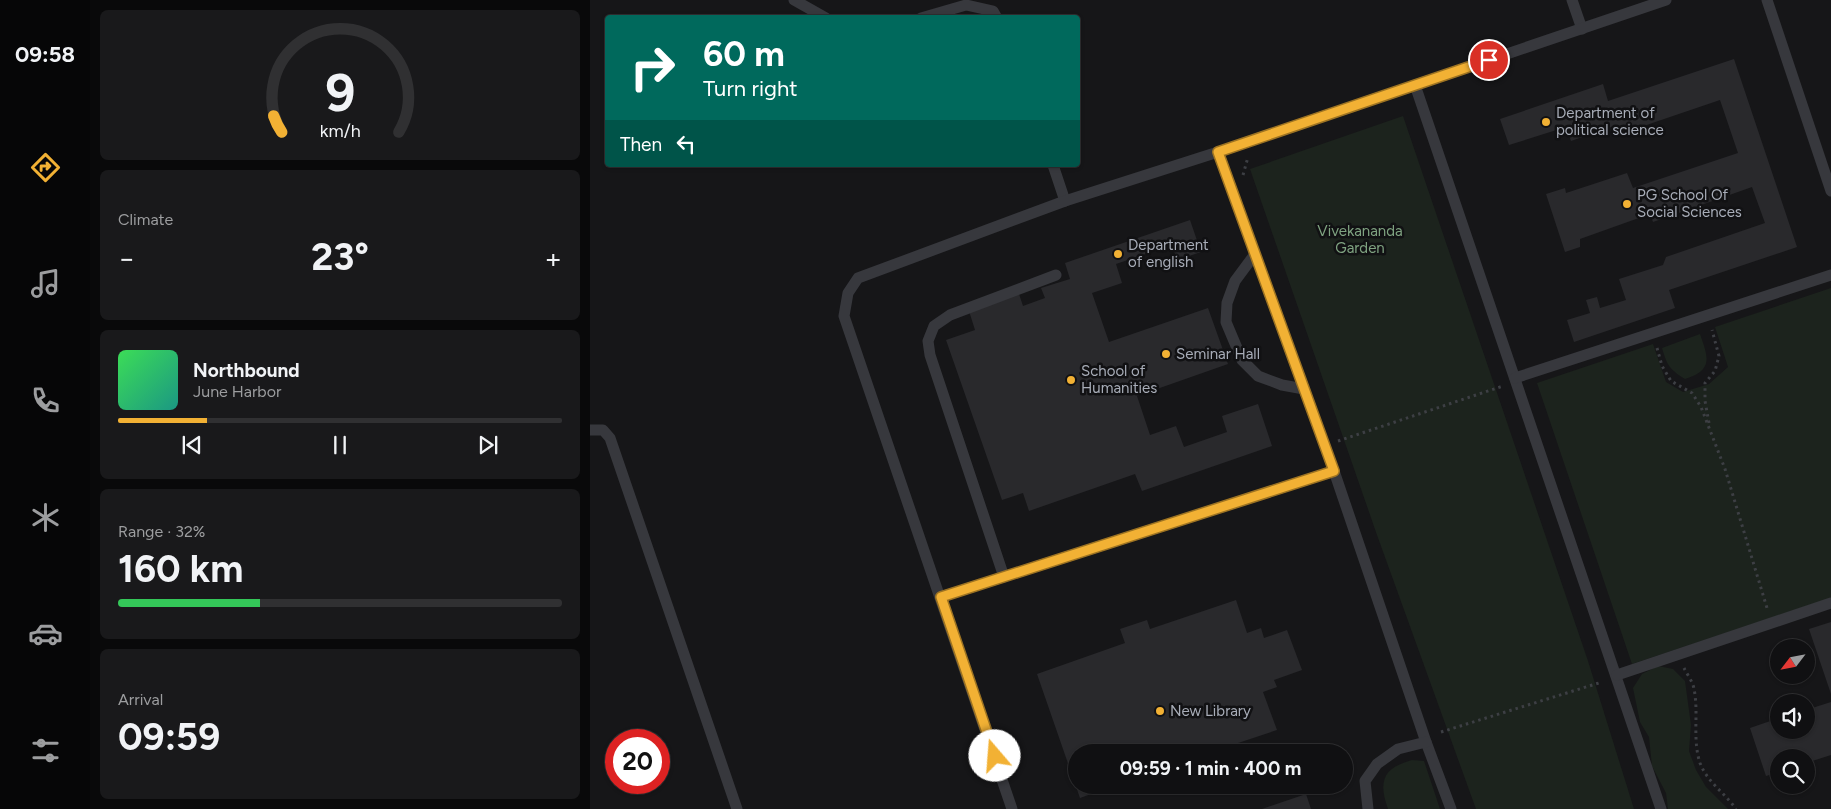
<!DOCTYPE html>
<meta charset="utf-8">
<style>
:root{--surface:#101012;--page:#19191b;--text:#f1f3f6;--muted:#9c9d9f;--line:#303032;--accent:#f2b134}
body{margin:0;font-family:Figtree,sans-serif;background:var(--page);color:var(--text);height:100vh;display:flex;flex-direction:column;font-size:19px;white-space:nowrap}
*{box-sizing:border-box;margin:0}
p{font-size:16px;color:var(--muted)}
.icon{flex:none;width:28px;height:28px;fill:none;stroke:currentColor;stroke-width:2;stroke-linecap:round;stroke-linejoin:round}
.map{position:relative;flex:1;overflow:hidden}
.sheet{display:flex;flex-direction:column;gap:10px;padding:10px;background:#09090a;width:500px}
.sheet>*{flex:none}
.top-card{position:absolute;left:15px;top:15px;width:475px;height:152px;border-radius:5px;box-shadow:0 1px 4px #0004,0 0 0 1px var(--line);background:#00695c;color:#fff;overflow:hidden}
.needle{width:32px;rotate:238deg}
.buttons{position:absolute;left:1180px;top:639px;display:grid;gap:10px}
.buttons a{display:grid;place-items:center;width:45px;height:45px;border-radius:50%;background:var(--surface);box-shadow:0 1px 4px #0004,0 0 0 1px var(--line);font-size:25px}
.speed{position:absolute;left:15px;top:729px;display:flex;gap:10px;font-size:25px;font-weight:700;text-align:center}
.speed>*{display:grid;place-content:center;width:65px;height:65px;border-radius:50%;background:var(--surface);box-shadow:0 1px 4px #0004,0 0 0 1px var(--line);line-height:1}
.speed .limit{border:8px solid #d22;background:#fff;color:#111}
.pin{position:absolute;display:grid;place-items:center;width:42px;height:42px;color:#fff;margin:-21px;border:2px solid #fff;border-radius:50%;box-shadow:0 1px 5px #0007}
.me{position:absolute;width:55px;margin:-28px;rotate:342deg;stroke-linejoin:round;filter:drop-shadow(0 0 4px #0008)}
.turn{display:flex;align-items:center;gap:18px;height:105px;padding:0 15px;font-size:22px}
.turn .icon{width:65px;height:65px;stroke-width:2.5}
.turn b{display:block;font-size:35px;line-height:42px}
.then{display:flex;align-items:center;height:48px;padding:0 15px;background:#0003;gap:10px;font-size:19px}
.big{font-size:38px;font-weight:700;line-height:1.1}
.sheet .card{flex:1;display:flex;flex-direction:column;justify-content:center;gap:8px;min-width:0;padding:0 18px;border-radius:8px;background:var(--page)}
.sheet .dial{align-items:center;gap:0}
.dial svg{height:130px;overflow:visible;fill:none;stroke:var(--line);stroke-width:7;stroke-linecap:round;text-anchor:middle}
.dial text{fill:var(--text);stroke:none}
.song{display:flex;align-items:center;gap:15px}
.cover{width:60px;height:60px;border-radius:8px;background:linear-gradient(135deg,hsl(130 70% 55%),hsl(170 70% 35%))}
.played{height:5px;border-radius:2px;background:linear-gradient(90deg,var(--accent) 20%,var(--line) 20%)}
.keys{display:flex;justify-content:space-around;direction:ltr}
.heat{display:flex;justify-content:space-between;align-items:center;font-size:28px;direction:ltr}
.charge{height:8px;border-radius:4px;background:linear-gradient(90deg,#34c759 32%,var(--line) 0)}
.trip{position:absolute;left:478px;top:744px;width:285px;height:50px;border-radius:25px;background:var(--surface);box-shadow:0 1px 4px #0004,0 0 0 1px var(--line);font-weight:700;line-height:50px;text-align:center}
main{display:flex;flex:1;min-height:0}
.menu{display:flex;flex-direction:column;width:90px;justify-content:space-around;align-items:center;background:#060607;color:var(--muted)}
.menu .icon{width:35px;height:35px}
.menu .selected{color:var(--accent)}
.menu b{font-size:22px;color:var(--text)}
.map>svg:first-child{display:block}
.green{fill:#1c231d}
.building{fill:#29292c}
.lines{fill:none;stroke-linecap:round;stroke-linejoin:round}
.path{stroke:#3d3f44;stroke-width:3;stroke-dasharray:2.5 4;stroke-linecap:butt}
.lane{stroke:#37383d;stroke-width:11}
.route-casing{stroke:#9d7322;stroke-width:12}
.route{stroke:#f2b134;stroke-width:9}
.poi-dot{fill:#f2b134;stroke:#111113;stroke-width:2}
.labels{text-anchor:middle;stroke-width:5;stroke-linejoin:round;paint-order:stroke}
.poi-label{font-size:15px;fill:#a8adb8;stroke:#111113;text-anchor:start}
.park-label{font-size:15px;fill:#7fa381;stroke:#111113}
</style>
<main>
<nav class="menu">
<b>09:58</b>
<svg class="icon selected" aria-label="directions" viewBox="0 0 24 24"><path d="M12 3l9 9-9 9-9-9zM9 14v-3h6M13 9l2 2-2 2"/></svg>
<svg class="icon" aria-label="music" viewBox="0 0 24 24"><path d="M9 18V5l10-2v13"/><circle cx="6" cy="18" r="3"/><circle cx="16" cy="16" r="3"/></svg>
<svg class="icon" aria-label="phone" viewBox="0 0 24 24"><path d="M5 4h4l2 5-3 2q2 4 5 5l2-3 5 2v4C11 20 4 13 5 4z"/></svg>
<svg class="icon" aria-label="climate" viewBox="0 0 24 24"><path d="M12 3v18M4 7l16 10M4 17L20 7"/></svg>
<svg class="icon" aria-label="car" viewBox="0 0 24 24"><path d="M5 17H2v-5l4-1 3-4h7l3 4 3 1v5h-3M9 17h6M6 11h13"/><circle cx="7" cy="17" r="2"/><circle cx="17" cy="17" r="2"/></svg>
<svg class="icon" aria-label="filters" viewBox="0 0 24 24"><path d="M4 7h16M4 17h16"/><circle cx="9" cy="7" r="2"/><circle cx="15" cy="17" r="2"/></svg>
</nav>
<section class="sheet">
<div class="card dial"><svg viewBox="0 0 100 80">
<path d="M14 69A42 42 0 1 1 86 69"/>
<path d="M14 69A42 42 0 0 1 9 59" stroke="#f2b134"/>
<text x="50" y="56" font-size="32" font-weight="700">9</text>
<text x="50" y="72" font-size="11">km/h</text>
</svg></div>
<div class="card"><p>Climate</p>
<div class="heat"><a>−</a><b class="big">23°</b><a>+</a></div>
</div>
<div class="card">
<div class="song"><i class="cover"></i><div><b>Northbound</b><p>June Harbor</p></div></div>
<div class="played"></div>
<div class="keys"><svg class="icon" aria-label="previous" viewBox="0 0 24 24"><path d="M18 5L8 12l10 7zM5 5v14"/></svg><svg class="icon" aria-label="pause" viewBox="0 0 24 24"><path d="M8 5v14M16 5v14"/></svg><svg class="icon" aria-label="next" viewBox="0 0 24 24"><path d="M6 5l10 7-10 7zM19 5v14"/></svg></div>
</div>
<div class="card"><p>Range · 32%</p><b class="big">160 km</b><div class="charge"></div></div>
<div class="card"><p>Arrival</p><b class="big">09:59</b></div>
</section>
<div class="map">
<svg width="1241" height="809" viewBox="0 0 1241 809">
<rect width="100%" height="100%" fill="#161618"/>
<g class="green">
<path d="M813,116L998,661L1044,809H886L787,535L660,169Z"/>
<path d="M1241,288V598L1042,664L947,383L1063,344L1076,382L1093,392L1119,384L1138,367L1125,327Z"/>
<path d="M1110,334C1118,357 1124,370 1095,379C1079,369 1077,365 1072,348Z"/>
<path d="M1068,666L1083,669L1095,681L1101,725L1099,751L1106,770L1116,787L1138,809H1078L1076,793L1062,766L1059,737L1050,722L1043,688L1052,674Z"/>
<path d="M822,760L834,761L850,809H798C788,781 793,768 822,760Z"/>
</g>
<g class="building">
<path d="M1144,59L1207,247L1079,290L1085,308L984,342L977,320L1000,313L996,300L1007,297L1010,308L1036,300L1029,279L1073,265L1076,257L1175,223L1162,187L1063,222L1060,214L990,239V247L975,252L956,194L975,188L976,193L1037,173L1043,188L1148,153L1130,100L1027,135L1024,126L981,141L976,127L919,145L910,119L1013,84L1018,101Z"/>
<path d="M600,220L611,252L587,260L582,245L526,264L532,283L502,293L519,342L618,308L638,364L547,396L560,435L586,426L594,447L637,432L632,416L668,404L682,446L552,491L545,474L439,511L433,493L412,500L356,340L385,330L379,311L429,294L433,306L455,298L451,288L480,279L475,263Z"/>
<path d="M646,600L657,633L671,628L674,638L697,630L712,670L684,680L687,687L673,692L687,730L621,752H486V785H526L490,798L447,674L535,643L530,629L557,620L560,629Z"/>
<path d="M1241,622V694L1219,629Z"/>
<path d="M1241,702V755L1216,763V758H1189V772L1176,776L1160,728L1189,718V730H1216V710Z"/>
<path d="M716,794L721,809H672Z"/>
</g>
<g class="lines">
<g class="path">
<path d="M653,175L658,157"/>
<path d="M1067,348L1072,366L1081,381L1102,393L1111,407L1135,469L1177,608"/>
<path d="M1119,423L1115,401V383L1125,371L1129,356L1122,330"/>
<path d="M748,441L913,386"/>
<path d="M1094,668C1097,674 1103,682 1104,689C1109,713 1102,738 1110,763C1117,782 1135,793 1146,809"/>
<path d="M851,732L1012,682"/>
</g>
<g class="lane">
<path d="M204,0L236,18"/>
<path d="M982,0L992,29"/>
<path d="M1177,0L1241,191"/>
<path d="M331,18L376,5L403,11L407,18"/>
<path d="M825,85L1071,809"/>
<path d="M628,152L744,471L836,742L861,809"/>
<path d="M463,165L475,201"/>
<path d="M665,254L645,281L637,303L636,322L652,360L668,376L692,385L714,389"/>
<path d="M925,378L1241,275"/>
<path d="M0,430H13L20,438L147,809"/>
<path d="M414,577L340,355L338,341L344,326L360,315L466,275"/>
<path d="M351,597L744,471"/>
<path d="M1027,675L1241,603"/>
<path d="M422,809L254,316L258,293L268,278L475,201L628,152L1076,0"/>
<path d="M778,809L775,781L787,764L808,749L836,742"/>
</g>
</g>
<g class="lines">
<g class="route-casing">
<path id="route" d="M405,756L351,597L744,471L628,152L899,60"/>
</g>
<use href="#route" class="route"/>
</g>
<g class="poi-dot">
<circle cx="956" cy="122" r="5"/>
<circle cx="1037" cy="204" r="5"/>
<circle cx="528" cy="254" r="5"/>
<circle cx="576" cy="354" r="5"/>
<circle cx="481" cy="380" r="5"/>
<circle cx="570" cy="711" r="5"/>
</g>
<g class="labels">
<g class="poi-label">
<text x="966" y="118">Department of<tspan x="966" dy="17">political science</tspan></text>
<text x="1047" y="200">PG School Of<tspan x="1047" dy="17">Social Sciences</tspan></text>
<text x="538" y="250">Department<tspan x="538" dy="17">of english</tspan></text>
<text x="586" y="359">Seminar Hall</text>
<text x="491" y="376">School of<tspan x="491" dy="17">Humanities</tspan></text>
<text x="580" y="716">New Library</text>
</g>
<g class="park-label">
<text x="770" y="236">Vivekananda<tspan x="770" dy="17">Garden</tspan></text>
</g>
</g>
</svg>
<div class="buttons">
<a><svg class="needle" viewBox="-14 -14 28 28"><path d="M0-13l5 13h-10z" fill="#e53935"/><path d="M0 13l5-13h-10z" fill="#9c9d9f"/></svg></a>
<a><svg class="icon" aria-label="sound" viewBox="0 0 24 24"><path d="M4 9h4l5-4v14l-5-4H4zM17 9q2 3 0 6"/></svg></a>
<a><svg class="icon" aria-label="search" viewBox="0 0 24 24"><circle cx="10" cy="10" r="6"/><path d="M15 15l6 6"/></svg></a>
</div>
<div class="speed"><div class="limit">20</div></div>
<div class="pin" style="left:899px;top:60px;background:#d93025"><svg class="icon" aria-label="arrive" viewBox="0 0 24 24"><path d="M6 21V4h12l-3 4 3 4H6"/></svg></div>
<svg class="me" style="left:405px;top:756px" viewBox="-20 -20 40 40"><circle r="19" fill="#fff"/><path d="M0-13L10 11 0 6-10 11z" fill="#f2b134"/></svg>
<div class="trip">09:59 · 1 min · 400 m</div>
<div class="top-card">
<div class="turn"><svg class="icon" aria-label="right" viewBox="0 0 24 24"><path d="M7 20v-9h11M14 6l5 5-5 5"/></svg><div><b>60 m</b>Turn right</div></div>
<div class="then">Then<svg class="icon" aria-label="left" viewBox="0 0 24 24"><path d="M17 20v-9H6M10 6l-5 5 5 5"/></svg></div>
</div>
</div>
</main>
